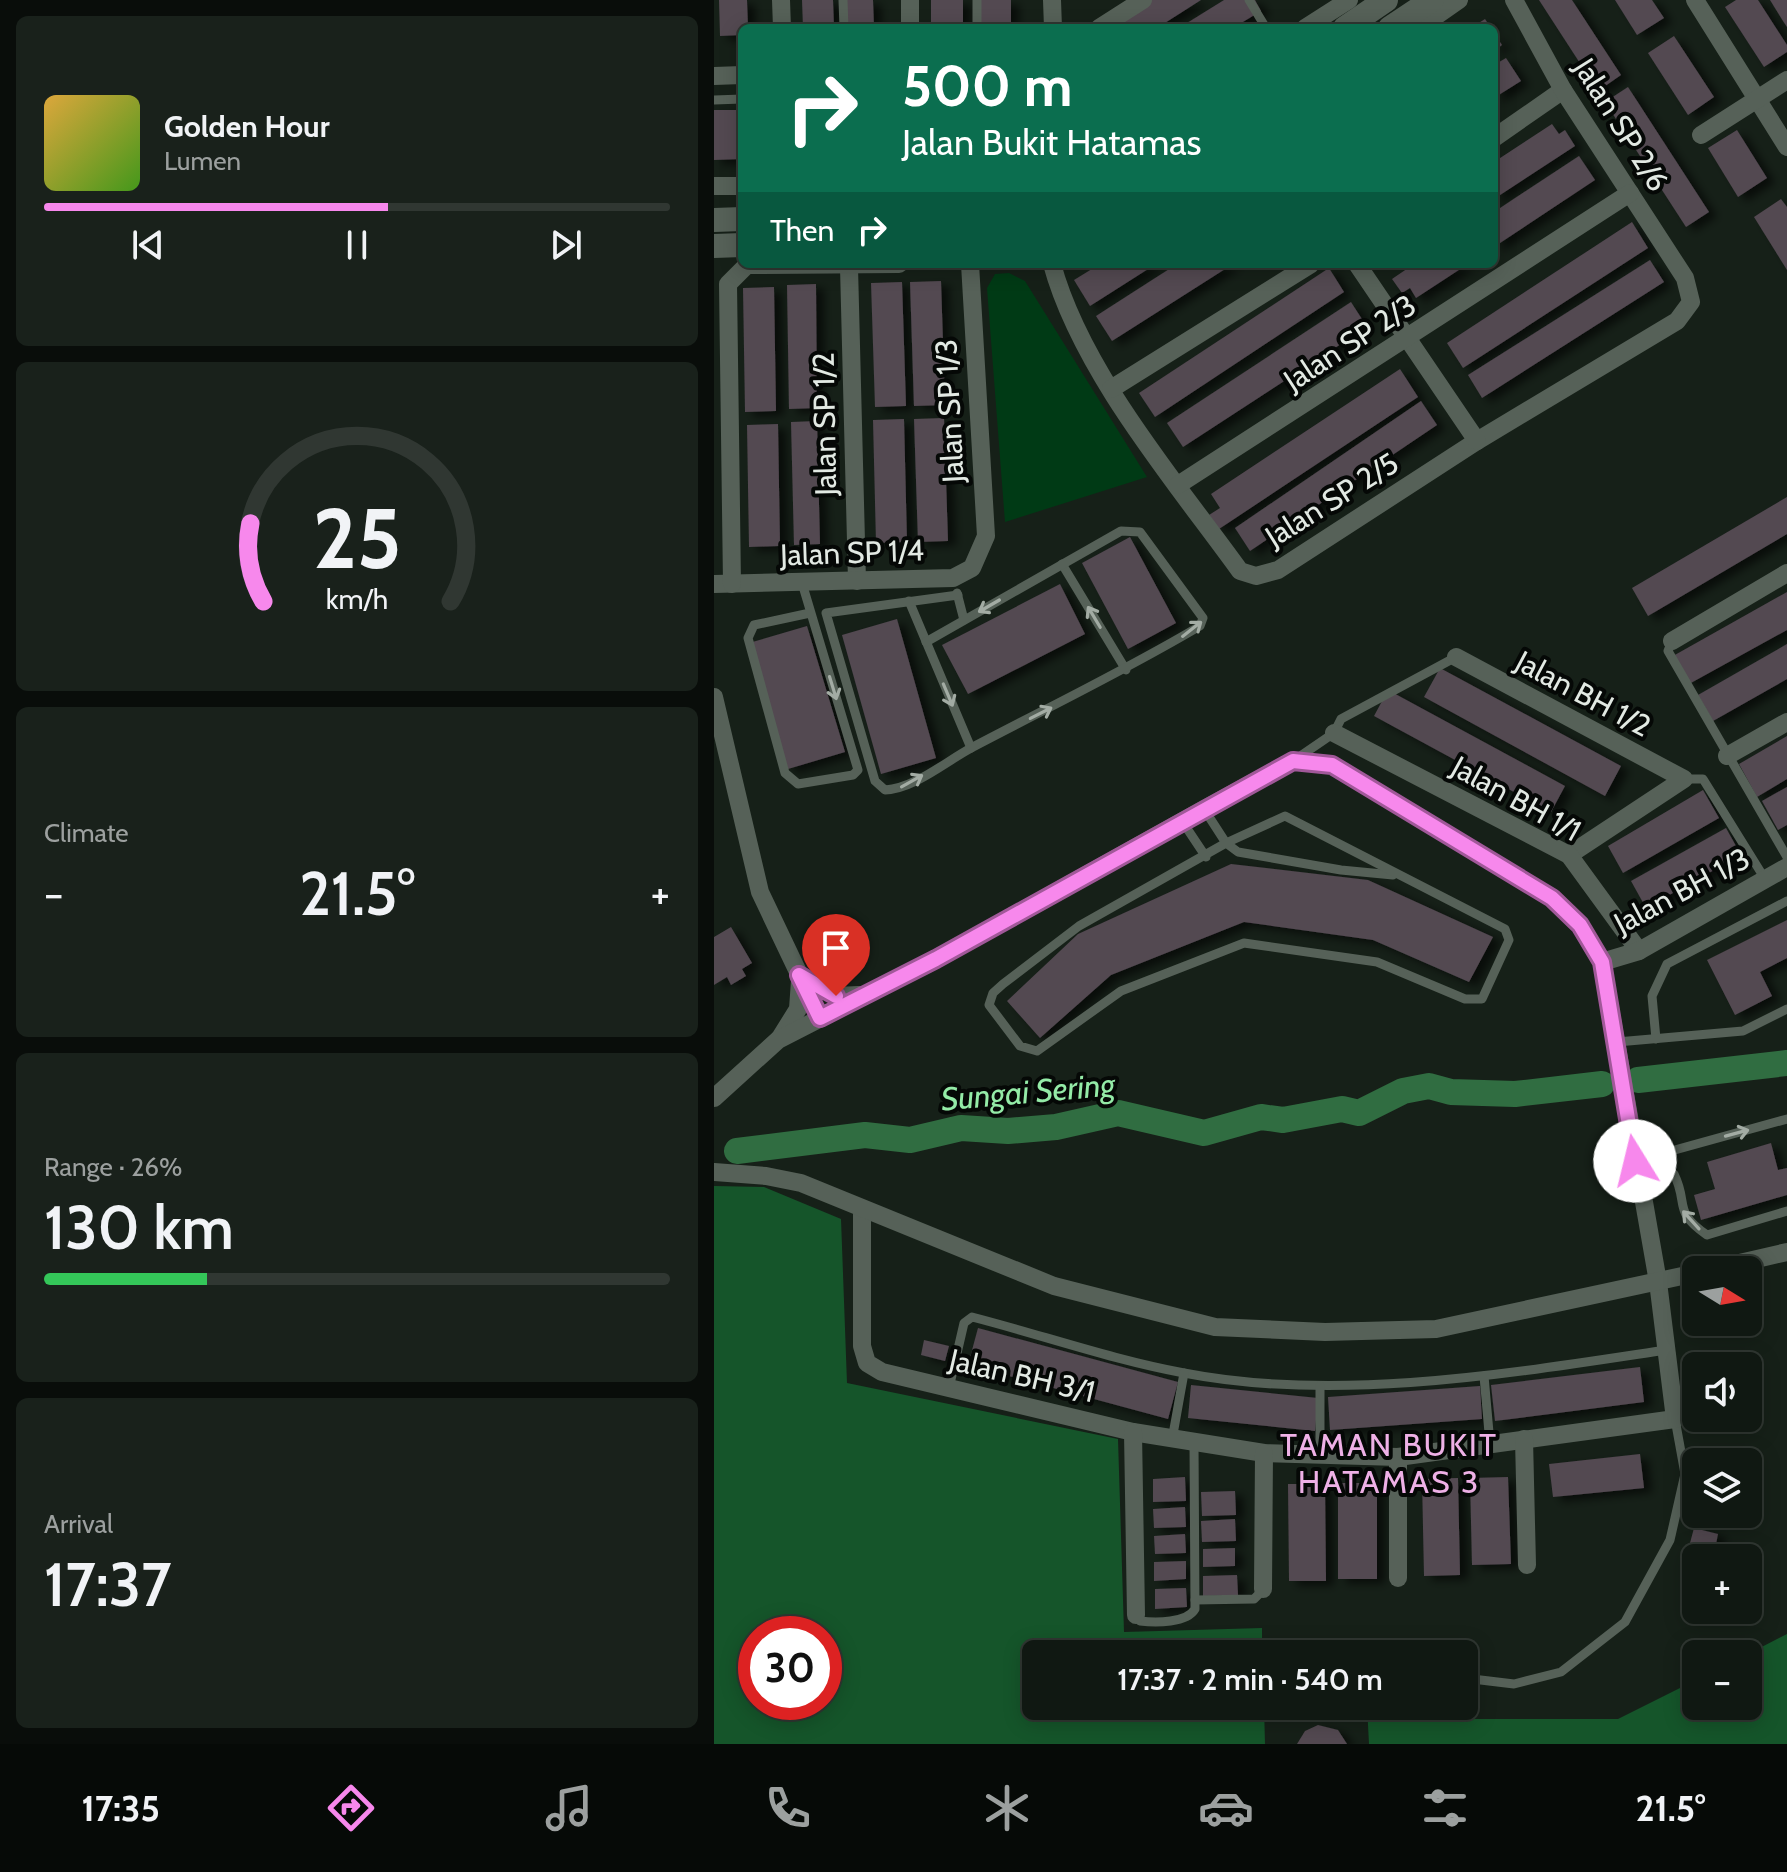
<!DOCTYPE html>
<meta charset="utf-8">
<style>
:root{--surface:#101812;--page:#19211b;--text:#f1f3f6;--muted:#9ca09f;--line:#303732;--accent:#f788ec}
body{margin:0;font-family:Cabin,sans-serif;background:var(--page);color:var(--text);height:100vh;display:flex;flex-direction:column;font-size:30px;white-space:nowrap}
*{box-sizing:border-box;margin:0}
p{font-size:26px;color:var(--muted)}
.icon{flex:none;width:44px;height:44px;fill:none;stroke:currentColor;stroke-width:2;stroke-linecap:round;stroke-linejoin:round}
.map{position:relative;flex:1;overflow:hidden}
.details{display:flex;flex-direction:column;gap:16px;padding:16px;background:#090d0a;width:714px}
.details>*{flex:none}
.hud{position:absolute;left:24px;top:24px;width:760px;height:244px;border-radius:12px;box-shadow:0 4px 20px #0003,0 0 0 2px var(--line);background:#0b6e4f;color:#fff;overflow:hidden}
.needle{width:52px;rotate:101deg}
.buttons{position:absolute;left:968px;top:1256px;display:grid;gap:16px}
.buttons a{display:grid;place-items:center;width:80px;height:80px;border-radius:12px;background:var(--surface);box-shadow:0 4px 20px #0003,0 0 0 2px var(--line);font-size:40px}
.speed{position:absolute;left:24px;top:1616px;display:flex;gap:16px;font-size:40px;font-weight:700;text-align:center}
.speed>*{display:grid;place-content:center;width:104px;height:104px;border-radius:50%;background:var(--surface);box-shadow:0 4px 20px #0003,0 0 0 2px var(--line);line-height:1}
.speed .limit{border:12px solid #d22;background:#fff;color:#111}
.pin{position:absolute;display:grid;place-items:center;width:68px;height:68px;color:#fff;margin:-82px -34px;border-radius:50% 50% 50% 0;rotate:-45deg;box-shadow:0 0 8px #0007}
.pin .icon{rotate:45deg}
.me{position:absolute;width:88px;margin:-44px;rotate:351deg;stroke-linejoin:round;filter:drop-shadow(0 0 6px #0008)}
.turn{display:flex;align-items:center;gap:28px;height:168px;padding:0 32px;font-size:36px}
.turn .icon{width:104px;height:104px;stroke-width:2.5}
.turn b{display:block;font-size:56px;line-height:68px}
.then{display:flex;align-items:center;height:76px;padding:0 32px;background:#0003;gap:16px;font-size:30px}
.big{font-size:60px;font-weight:600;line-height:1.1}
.details .tile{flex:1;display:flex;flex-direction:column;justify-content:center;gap:12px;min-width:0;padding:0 28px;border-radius:12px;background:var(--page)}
.details .dial{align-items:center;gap:0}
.dial svg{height:208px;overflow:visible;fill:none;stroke:var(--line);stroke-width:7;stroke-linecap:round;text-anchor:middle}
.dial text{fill:var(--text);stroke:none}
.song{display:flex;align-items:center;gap:24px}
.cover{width:96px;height:96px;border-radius:12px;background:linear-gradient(135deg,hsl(40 70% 55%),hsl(100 70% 35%))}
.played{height:8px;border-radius:4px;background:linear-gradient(90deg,var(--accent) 55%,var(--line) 55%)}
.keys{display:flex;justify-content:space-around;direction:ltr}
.heat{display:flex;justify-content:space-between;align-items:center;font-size:44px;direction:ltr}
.charge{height:12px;border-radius:6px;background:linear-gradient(90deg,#34c759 26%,var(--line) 0)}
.trip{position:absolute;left:308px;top:1640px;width:456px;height:80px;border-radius:12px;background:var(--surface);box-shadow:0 4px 20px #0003,0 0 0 2px var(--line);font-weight:600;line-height:80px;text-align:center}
.dock{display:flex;height:128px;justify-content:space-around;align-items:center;background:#060a07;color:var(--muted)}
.dock .icon{width:56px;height:56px}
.dock .current{color:var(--accent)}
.dock b{font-size:36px;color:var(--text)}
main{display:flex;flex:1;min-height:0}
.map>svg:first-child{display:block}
.green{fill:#003a15}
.forest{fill:#15552a;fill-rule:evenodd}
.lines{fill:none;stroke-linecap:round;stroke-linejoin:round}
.river{stroke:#306d41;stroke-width:26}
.building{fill:#534851;filter:url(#shadow)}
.lane{stroke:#566158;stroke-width:9}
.street{stroke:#566158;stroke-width:18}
.secondary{stroke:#566158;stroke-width:24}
.oneway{stroke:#a3aca4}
.route-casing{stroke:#a15899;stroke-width:20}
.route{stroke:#f788ec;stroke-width:14}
.labels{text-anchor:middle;stroke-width:8;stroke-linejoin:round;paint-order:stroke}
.street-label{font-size:30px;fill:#e2e9e3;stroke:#050806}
.water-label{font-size:32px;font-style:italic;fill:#94eba7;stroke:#050806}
.neighbourhood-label{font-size:32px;letter-spacing:2px;fill:#eeb0e6;stroke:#050806}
</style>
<main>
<section class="details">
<div class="tile">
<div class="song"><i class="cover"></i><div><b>Golden Hour</b><p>Lumen</p></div></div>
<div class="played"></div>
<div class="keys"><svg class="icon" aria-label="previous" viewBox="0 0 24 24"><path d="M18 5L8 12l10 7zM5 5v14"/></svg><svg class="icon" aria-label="pause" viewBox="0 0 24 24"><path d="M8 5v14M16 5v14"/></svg><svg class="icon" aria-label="next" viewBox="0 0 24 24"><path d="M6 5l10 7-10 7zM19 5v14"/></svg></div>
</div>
<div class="tile dial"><svg viewBox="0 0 100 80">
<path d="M14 69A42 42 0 1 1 86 69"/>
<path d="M14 69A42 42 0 0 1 9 39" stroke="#f788ec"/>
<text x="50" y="56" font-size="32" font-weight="700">25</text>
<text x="50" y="72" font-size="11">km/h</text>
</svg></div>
<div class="tile"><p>Climate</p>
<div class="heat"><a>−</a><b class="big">21.5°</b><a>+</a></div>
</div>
<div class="tile"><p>Range · 26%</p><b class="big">130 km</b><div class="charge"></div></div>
<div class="tile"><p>Arrival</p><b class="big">17:37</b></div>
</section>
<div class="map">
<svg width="1073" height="1744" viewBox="0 0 1073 1744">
<defs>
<filter id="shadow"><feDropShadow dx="8" dy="4.5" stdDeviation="4" flood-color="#0009"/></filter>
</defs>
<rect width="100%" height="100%" fill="#162018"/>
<path class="green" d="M295,273L311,281L433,477L291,522L273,288L281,274Z"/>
<g class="forest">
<path d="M0,1186L50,1187L127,1219L133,1383L404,1439L410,1632L548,1628V1654H322V1706H550L551,1744H0ZM42,1634H110V1702H42Z"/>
<path d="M1073,1634V1744H655L653,1706H716L756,1719H904L982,1680V1706H1034V1654Z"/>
</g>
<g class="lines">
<g class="river">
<path d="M924,1080L1073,1063"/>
<path d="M23,1151L151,1135L196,1140L247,1128L294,1131L342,1127L404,1113L490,1133L547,1117L569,1120L628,1109L645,1113L689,1091L715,1086L737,1092L801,1094L888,1084"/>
</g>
</g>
<g class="building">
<path d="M5,0H33L34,28H28V35L6,36Z"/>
<path d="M88,0H119L120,28H89Z"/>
<path d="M131,0H159L160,28H132Z"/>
<rect x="217" y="0" width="32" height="28"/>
<path d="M265,0H297V28H266Z"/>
<path d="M431,0H487L443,28H387Z"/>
<path d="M510,0H541L547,11L519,28H465Z"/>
<path d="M825,0H858L907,75L884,91Z"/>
<path d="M901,0H938L950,18L923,35Z"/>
<path d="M1022,0H1044L1073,45V52L1050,67L1011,7Z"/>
<path d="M1056,0H1073V27L1069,21Z"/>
<path d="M771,19L777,28H757Z"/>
<path d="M780,33L788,45L780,51Z"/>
<path d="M960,36L1000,97L974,115L934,53Z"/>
<path d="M792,58L807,81L780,98V65Z"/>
<path d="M914,87L995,212L972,227L891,102Z"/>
<path d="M0,110H28V159L0,160Z"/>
<path d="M838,124L845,134L851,130L861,146L780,199V162Z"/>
<path d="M1023,130L1053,178L1024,197L994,148Z"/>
<path d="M865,156L881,180L780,247V212Z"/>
<path d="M1067,199L1073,207V270L1040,217Z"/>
<path d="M918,222L934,248L749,368L733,343Z"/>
<path d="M936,260L950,282L768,398L754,375Z"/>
<path d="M386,264H442L376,306L360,280Z"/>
<path d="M463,264H519L398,341L382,316Z"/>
<path d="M700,264H754L702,298L696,288L688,293L678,279Z"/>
<path d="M615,268L630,292L441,417L425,393Z"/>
<path d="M227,281L231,405L200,406L196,282Z"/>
<path d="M188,282L192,406L161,407L157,283Z"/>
<path d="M102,284L103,408L75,409L73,285Z"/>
<path d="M60,287L62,411L31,412L29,288Z"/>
<path d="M637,302L653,327L469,447L453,423Z"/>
<path d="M686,369L704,397L505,529L495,515L506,508L497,494Z"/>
<path d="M707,401L723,425L536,551L521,528Z"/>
<path d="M230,418L234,541L204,542L200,419Z"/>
<path d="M190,419L193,542L162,543L159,420Z"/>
<path d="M103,421L106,544L80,545L77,422Z"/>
<path d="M64,424L66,546L35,547L33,425Z"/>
<path d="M1073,497V534L934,616L918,588Z"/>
<path d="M416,537L462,623L414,649L368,563Z"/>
<path d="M346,584L371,634L254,694L228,645Z"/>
<path d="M1073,592V630L975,684L959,656Z"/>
<path d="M183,619L222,758L167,774L128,635Z"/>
<path d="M93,626L131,752L74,769L35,643Z"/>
<path d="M1073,644V679L999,721L984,695Z"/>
<path d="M726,668L907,766L891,796L710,697Z"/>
<path d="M674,690L851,786L837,812L660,716Z"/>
<path d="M1073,736V779L1043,797L1025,764Z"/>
<path d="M1073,787V825L1064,830L1048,801Z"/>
<path d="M989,790L1005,818L909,873L894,846Z"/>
<path d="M1012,828L1027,855L932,908L917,881Z"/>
<path d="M517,864L654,880L779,937L755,982L659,940L530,922L397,975L326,1038L293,1001L364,934Z"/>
<path d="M1073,920V958L1046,972L1058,996L1021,1015L993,960Z"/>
<path d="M17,927L38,963L28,969L32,976L17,985L13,977L0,985V937Z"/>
<path d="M1057,1143L1064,1170L1073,1168V1195L987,1220L980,1195L1001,1189L993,1162Z"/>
<path d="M264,1328L464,1382L454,1419L254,1365Z"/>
<path d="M210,1340L235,1346L231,1361L207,1355Z"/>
<path d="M926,1367L930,1402L781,1421L777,1385Z"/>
<path d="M477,1385L604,1398L601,1431L474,1418Z"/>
<path d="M766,1386L768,1419L616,1430L614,1397Z"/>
<path d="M926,1454L930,1488L839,1497L835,1464Z"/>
<path d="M471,1477L472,1501L439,1502V1479Z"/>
<path d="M794,1477L797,1564L758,1565L756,1478Z"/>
<path d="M744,1478L746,1575L710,1576L708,1479Z"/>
<rect x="624" y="1483" width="39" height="96"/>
<path d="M574,1484H611L612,1581H575Z"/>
<path d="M521,1491L522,1515L488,1516L487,1492Z"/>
<path d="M471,1507L472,1527L440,1528L439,1509Z"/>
<path d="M521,1519L522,1541L488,1542L487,1521Z"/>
<path d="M980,1528L1004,1534L1001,1549L976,1543Z"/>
<path d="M471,1534L472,1553L441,1554L440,1536Z"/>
<path d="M521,1548V1566L489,1567V1549Z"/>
<path d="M472,1561V1579L440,1581V1562Z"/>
<path d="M523,1575L524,1595L489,1596V1576Z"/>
<path d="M472,1588L473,1607L441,1609V1589Z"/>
<path d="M604,1725L624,1730L633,1744H583L591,1731Z"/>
</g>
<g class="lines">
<g class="lane">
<path d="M129,0L130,28"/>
<path d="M263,0V28"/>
<path d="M535,0L552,28"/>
<path d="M0,100L28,99"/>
<path d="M348,564L412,670"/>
<path d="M88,583L144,770L139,775L84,784L71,773L34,638L40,625L96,613"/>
<path d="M243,593L250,620"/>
<path d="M195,601L257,748"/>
<path d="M958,641L954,651L1073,857"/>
<path d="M212,642L407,531L426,532L489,618L486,626C412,670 335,707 259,747C232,761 202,788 171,790L161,781L112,613L244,595"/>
<path d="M582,759L620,733L627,719L742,657"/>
<path d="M970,779H989L1051,879"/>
<path d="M490,809L512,843L524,852L627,870L679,875"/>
<path d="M571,816L791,929L795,940L768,999H751L663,962L530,943L407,991L323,1051L306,1046L275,1005L279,993L289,984L365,926L512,843Z"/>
<path d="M468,821L492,857"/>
<path d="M942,1039L938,996L953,964L1073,901"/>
<path d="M903,1042L1029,1031L1073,1009"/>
<path d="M921,1161L1073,1119"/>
<path d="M926,1180L960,1174C975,1204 958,1211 993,1235L1073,1211"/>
<path d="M770,1376L776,1444"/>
<path d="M235,1388L250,1323L258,1317C328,1335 399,1360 470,1373C624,1403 799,1373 952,1350"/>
<path d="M458,1440L470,1373"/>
<path d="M606,1455V1386"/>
<path d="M481,1600L540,1599L549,1590"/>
<path d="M422,1615L426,1621C442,1623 473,1623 481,1609L480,1443"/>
<path d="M750,1678L800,1684L847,1672L911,1622L956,1540L971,1474L961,1419"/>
<path d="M562,1706L567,1710L623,1708L636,1716"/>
</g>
<g class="street">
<path d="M67,0L68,28"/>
<path d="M196,0V28"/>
<path d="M338,0L339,28"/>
<path d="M981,0L1073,147"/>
<path d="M385,28L429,0"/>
<path d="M591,28L635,0"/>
<path d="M705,28L745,0"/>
<path d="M0,76L28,75"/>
<path d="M987,135L1073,80"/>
<path d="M780,138L849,90"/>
<path d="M0,186H28"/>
<path d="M338,264C367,371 461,481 526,571L542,576L564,570L763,441L963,321L977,302L971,278L849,90L800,0"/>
<path d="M643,264L763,441"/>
<path d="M135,267L143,581"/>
<path d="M397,389L597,264"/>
<path d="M464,485L916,193"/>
<path d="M0,584L239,578L258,568L272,536L256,264"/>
<path d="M18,584L14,284L33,265L185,264"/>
<path d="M958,641L1073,573"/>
<path d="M742,657L970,779L855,855"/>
<path d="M0,697L46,892L106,1018"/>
<path d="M620,733L855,855L925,951"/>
<path d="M1013,756L1073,722"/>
<path d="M888,962L925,951L1073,867"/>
<path d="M88,977L122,996L145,995"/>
<path d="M66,1038L84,1009L86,981"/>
<path d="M0,1098L64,1040L222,959L490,809L579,761L618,765L838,898L866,925L888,962L944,1282L961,1419L684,1457L550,1453L419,1432L168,1372L153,1363L148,1346V1209"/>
<path d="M0,1172L52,1176L87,1183L340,1286L501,1327L611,1332L722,1329L982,1273"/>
<path d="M995,1270L1073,1252"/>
<path d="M419,1432L422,1615"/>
<path d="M810,1439L813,1565"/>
<path d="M684,1457V1578"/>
<path d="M549,1589L550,1453"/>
</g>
<g class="secondary">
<path d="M631,28L672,0"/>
<path d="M676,28L718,0"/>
<path d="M0,220L28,219"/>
<path d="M0,246L28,245"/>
</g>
</g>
<defs><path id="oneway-shaft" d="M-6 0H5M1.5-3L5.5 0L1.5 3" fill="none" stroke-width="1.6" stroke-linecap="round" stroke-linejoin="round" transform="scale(2)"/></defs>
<g class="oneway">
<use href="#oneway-shaft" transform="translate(275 606) rotate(150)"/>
<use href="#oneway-shaft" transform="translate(380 617) rotate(-121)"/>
<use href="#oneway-shaft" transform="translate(478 629) rotate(-38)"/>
<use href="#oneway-shaft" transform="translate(119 688) rotate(73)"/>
<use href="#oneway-shaft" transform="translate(234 695) rotate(67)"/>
<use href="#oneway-shaft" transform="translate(327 713) rotate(-27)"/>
<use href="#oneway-shaft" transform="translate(198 781) rotate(-29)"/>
<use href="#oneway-shaft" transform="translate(1023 1133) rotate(-15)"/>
<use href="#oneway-shaft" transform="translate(977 1220) rotate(-132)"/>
</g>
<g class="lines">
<g class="route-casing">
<path id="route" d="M122,996L85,975L106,1018L222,959L579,761L618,765L838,898L866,925L888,962L921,1161"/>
</g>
<use href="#route" class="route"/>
</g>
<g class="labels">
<g class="street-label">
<text transform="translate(907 125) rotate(58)" y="10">Jalan SP 2/6</text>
<text transform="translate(636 343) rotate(-33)" y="10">Jalan SP 2/3</text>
<text transform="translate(236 411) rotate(-93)" y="10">Jalan SP 1/3</text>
<text transform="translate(111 424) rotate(-91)" y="10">Jalan SP 1/2</text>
<text transform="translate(618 500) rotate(-32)" y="10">Jalan SP 2/5</text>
<text transform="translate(138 553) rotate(-2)" y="10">Jalan SP 1/4</text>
<text transform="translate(869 694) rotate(28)" y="10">Jalan BH 1/2</text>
<text transform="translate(802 799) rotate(29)" y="10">Jalan BH 1/1</text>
<text transform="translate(968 891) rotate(-28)" y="10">Jalan BH 1/3</text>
<text transform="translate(308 1376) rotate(13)" y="10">Jalan BH 3/1</text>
</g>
<g class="water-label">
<text transform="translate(314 1092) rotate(-5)" y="11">Sungai Sering</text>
</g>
<g class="neighbourhood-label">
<text x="675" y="1456">TAMAN BUKIT<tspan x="675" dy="37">HATAMAS 3</tspan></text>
</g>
</g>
</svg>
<div class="buttons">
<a><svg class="needle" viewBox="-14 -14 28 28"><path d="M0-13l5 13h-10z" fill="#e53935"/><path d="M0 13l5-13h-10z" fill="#9ca09f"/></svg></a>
<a><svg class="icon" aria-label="sound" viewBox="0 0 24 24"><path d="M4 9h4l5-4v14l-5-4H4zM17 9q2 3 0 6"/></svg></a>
<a><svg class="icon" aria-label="layers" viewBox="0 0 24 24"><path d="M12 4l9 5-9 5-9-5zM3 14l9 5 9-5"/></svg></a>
<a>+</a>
<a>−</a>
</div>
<div class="speed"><div class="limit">30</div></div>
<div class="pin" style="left:122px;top:996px;background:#d93025"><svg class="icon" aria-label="arrive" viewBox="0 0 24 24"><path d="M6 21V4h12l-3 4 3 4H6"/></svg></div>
<svg class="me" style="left:921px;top:1161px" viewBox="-20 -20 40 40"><circle r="19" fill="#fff"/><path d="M0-13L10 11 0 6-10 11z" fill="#f788ec"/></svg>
<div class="trip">17:37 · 2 min · 540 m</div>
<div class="hud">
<div class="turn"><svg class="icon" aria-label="right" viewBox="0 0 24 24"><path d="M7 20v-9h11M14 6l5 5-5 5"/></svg><div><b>500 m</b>Jalan Bukit Hatamas</div></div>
<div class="then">Then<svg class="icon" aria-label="right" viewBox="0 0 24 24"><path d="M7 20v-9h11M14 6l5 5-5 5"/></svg></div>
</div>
</div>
</main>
<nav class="dock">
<b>17:35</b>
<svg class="icon current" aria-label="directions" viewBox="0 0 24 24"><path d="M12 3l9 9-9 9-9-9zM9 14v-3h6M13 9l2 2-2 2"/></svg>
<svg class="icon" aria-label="music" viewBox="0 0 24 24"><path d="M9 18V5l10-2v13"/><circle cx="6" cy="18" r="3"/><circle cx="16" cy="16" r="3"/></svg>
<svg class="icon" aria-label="phone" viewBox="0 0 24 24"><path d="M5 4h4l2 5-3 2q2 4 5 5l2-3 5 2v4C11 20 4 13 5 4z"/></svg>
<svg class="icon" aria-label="climate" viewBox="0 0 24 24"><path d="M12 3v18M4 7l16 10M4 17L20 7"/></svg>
<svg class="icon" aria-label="car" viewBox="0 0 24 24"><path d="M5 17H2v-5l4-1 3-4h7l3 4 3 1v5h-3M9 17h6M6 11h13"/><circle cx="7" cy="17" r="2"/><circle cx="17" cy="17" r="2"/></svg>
<svg class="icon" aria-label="filters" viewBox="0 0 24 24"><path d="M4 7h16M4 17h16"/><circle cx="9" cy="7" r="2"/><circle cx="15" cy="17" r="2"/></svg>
<b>21.5°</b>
</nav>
